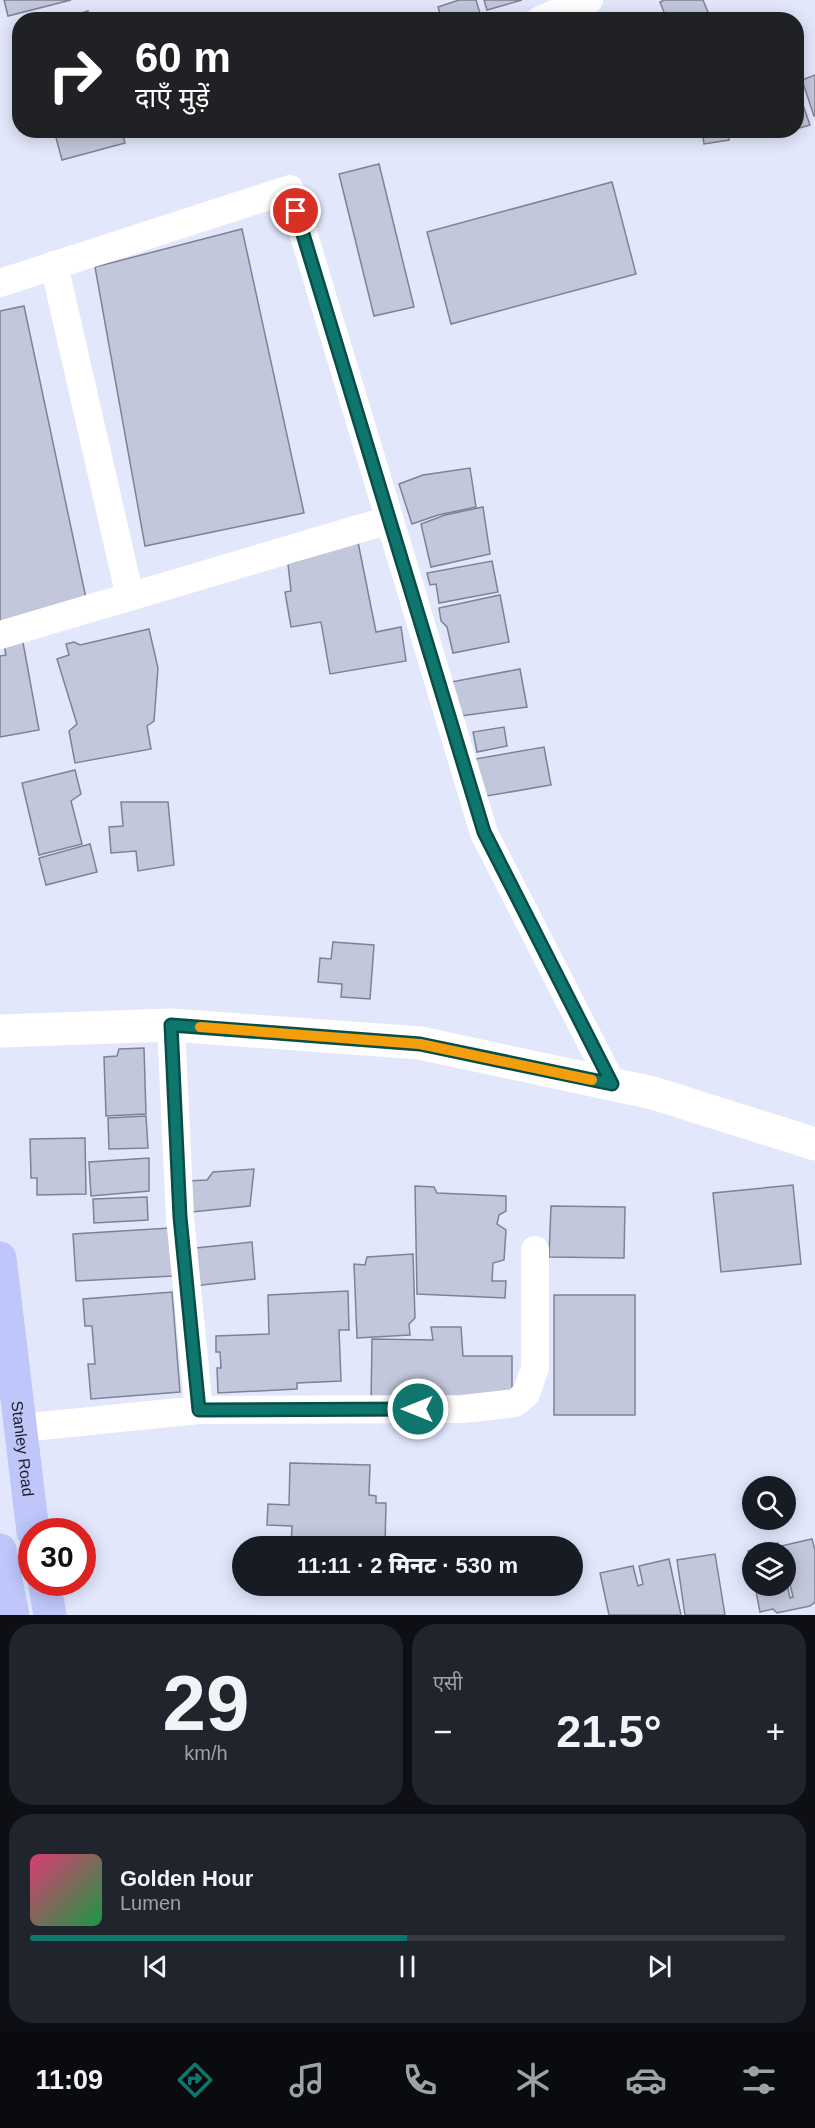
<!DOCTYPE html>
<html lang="hi">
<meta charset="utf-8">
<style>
:root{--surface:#171b24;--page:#20242c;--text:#f1f3f6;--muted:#9ea1a6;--line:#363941;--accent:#0f766e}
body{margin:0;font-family:Arial,"Noto Sans Devanagari",sans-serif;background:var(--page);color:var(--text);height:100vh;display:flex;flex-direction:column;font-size:22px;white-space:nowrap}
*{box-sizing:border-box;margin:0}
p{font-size:20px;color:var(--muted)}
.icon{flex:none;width:33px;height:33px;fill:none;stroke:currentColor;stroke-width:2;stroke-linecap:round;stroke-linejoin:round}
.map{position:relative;height:1615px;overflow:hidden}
.details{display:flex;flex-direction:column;gap:9px;padding:9px;background:#0d0f14;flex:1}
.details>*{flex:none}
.guide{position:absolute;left:12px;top:12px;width:792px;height:126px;border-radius:24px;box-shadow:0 3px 15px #0003;background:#202124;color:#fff;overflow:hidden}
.buttons{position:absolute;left:742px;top:1476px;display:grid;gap:12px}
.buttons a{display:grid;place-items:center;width:54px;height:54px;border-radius:50%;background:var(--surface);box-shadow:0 3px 15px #0003;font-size:30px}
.speed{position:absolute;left:18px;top:1518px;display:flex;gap:12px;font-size:30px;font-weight:700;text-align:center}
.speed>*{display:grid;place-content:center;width:78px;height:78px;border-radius:50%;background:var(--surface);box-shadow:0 3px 15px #0003;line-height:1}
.speed .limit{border:9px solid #d22;background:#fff;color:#111}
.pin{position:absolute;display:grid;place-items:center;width:51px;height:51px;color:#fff;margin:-26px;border:3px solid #fff;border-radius:50%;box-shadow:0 2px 6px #0007}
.me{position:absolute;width:66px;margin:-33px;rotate:270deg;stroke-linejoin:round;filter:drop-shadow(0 0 4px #0008)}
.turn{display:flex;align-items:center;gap:21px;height:126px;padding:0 24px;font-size:27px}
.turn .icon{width:78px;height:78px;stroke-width:2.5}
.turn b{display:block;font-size:42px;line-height:51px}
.big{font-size:45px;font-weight:800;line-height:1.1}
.details .widget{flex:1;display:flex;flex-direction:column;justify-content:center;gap:9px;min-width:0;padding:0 21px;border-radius:24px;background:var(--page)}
.details .dial{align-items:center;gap:0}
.dial b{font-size:78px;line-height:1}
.song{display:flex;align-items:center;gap:18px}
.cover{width:72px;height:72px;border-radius:9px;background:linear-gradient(135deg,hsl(340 70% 55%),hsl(140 70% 35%))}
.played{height:6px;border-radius:3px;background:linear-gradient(90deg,var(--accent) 50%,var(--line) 50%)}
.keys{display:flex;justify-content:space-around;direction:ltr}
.heat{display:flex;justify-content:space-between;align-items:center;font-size:33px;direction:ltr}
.details .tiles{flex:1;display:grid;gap:9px;grid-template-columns:1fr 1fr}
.widget:last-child{grid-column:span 2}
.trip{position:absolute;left:232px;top:1536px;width:351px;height:60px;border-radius:30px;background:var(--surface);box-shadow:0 3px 15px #0003;font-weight:800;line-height:60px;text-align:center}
.tab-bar{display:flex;height:96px;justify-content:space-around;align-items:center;background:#090b0e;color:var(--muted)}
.tab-bar .icon{width:42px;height:42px}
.tab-bar .on{color:var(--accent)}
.tab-bar b{font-size:27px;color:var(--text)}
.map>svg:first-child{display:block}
.building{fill:#c3c7db;stroke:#7e8295;stroke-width:1.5}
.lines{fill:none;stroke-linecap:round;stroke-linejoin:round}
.minor{stroke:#fff;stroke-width:28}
.tertiary{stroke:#fff;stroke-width:33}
.primary{stroke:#bec6fa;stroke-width:33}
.route-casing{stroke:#0a4d48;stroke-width:15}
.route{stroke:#0f766e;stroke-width:10}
.slow{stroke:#f59e0b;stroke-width:10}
.labels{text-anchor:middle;stroke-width:6;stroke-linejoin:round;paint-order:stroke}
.street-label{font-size:16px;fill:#1d1e26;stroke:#e3e7fc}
</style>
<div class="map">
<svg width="815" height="1615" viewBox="0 0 815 1615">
<rect width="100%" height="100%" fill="#e3e7fc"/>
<g class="building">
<path d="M4,0H71L8,16Z"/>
<path d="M459,0H476L482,20H442L438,7Z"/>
<path d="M484,0H522L487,10Z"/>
<path d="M665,0H703L708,12L690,20H667L660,2Z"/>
<path d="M88,11L90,20H61L60,19Z"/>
<path d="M815,75V116H814L802,80Z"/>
<path d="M796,85L810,125L796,129Z"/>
<path d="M54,130H122L125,143L62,160Z"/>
<path d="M702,130H728L729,140L704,144Z"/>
<path d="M379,164L414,307L374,316L339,174Z"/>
<path d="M612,182L636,274L451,324L427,232Z"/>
<path d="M242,229L304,513L145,546L95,267Z"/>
<path d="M24,306L87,603L0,622V311Z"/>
<path d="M470,468L476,507L438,515L412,524L399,484L423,475Z"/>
<path d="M483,507L490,554L431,567L421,524L445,515Z"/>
<path d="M358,542L376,632L401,627L406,661L330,674L321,622L291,627L285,592L291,591L288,564Z"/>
<path d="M492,561L498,592L439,603L436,584L430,585L427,573Z"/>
<path d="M500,595L509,642L453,653L447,627L441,621L439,608Z"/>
<path d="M149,629L158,668L154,721L147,726L151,749L75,763L69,731L77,724L57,659L69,655L66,644L74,642L80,645Z"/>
<path d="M22,637L39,730L0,737V656L6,655L3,641Z"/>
<path d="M520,669L527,707L461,716L451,682Z"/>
<path d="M504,727L507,746L477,752L473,732Z"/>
<path d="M544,747L551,785L481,797L475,759Z"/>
<path d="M75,770L81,794L71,801L82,844L39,855L22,783Z"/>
<path d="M121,802H168L174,865L138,871L136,851L111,853L109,827L123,826Z"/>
<path d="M90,844L97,872L46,885L39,858Z"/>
<path d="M333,942L374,945L370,999L341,997L342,984L318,982L320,958L331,959Z"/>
<path d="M144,1048L146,1114L106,1116L104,1057L117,1056L119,1049Z"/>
<path d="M146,1116L148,1148L109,1149L108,1118Z"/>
<path d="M85,1138L86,1194L37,1195V1178H31L30,1139Z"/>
<path d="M149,1158V1191L91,1196L89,1162Z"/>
<path d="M254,1169L250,1206L192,1212L187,1181L207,1180L213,1172Z"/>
<path d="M793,1185L801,1264L721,1272L713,1193Z"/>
<path d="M415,1186L434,1187L437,1193L506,1196V1211L499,1215L497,1224L506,1230L504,1260L493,1263L492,1281H506L505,1298L417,1294Z"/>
<path d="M147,1197L148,1220L94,1223L93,1199Z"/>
<path d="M551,1206L625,1207L624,1258L549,1257Z"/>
<path d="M170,1228L173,1276L76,1281L73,1234Z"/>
<path d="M252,1242L255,1279L194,1286L196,1248Z"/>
<path d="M413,1254L415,1318L409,1324L410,1335L357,1338L354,1264L365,1265L367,1257Z"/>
<path d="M348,1291L349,1330H339L341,1381L297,1383V1389L218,1393L217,1368H221L220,1352H216V1336L269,1334L268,1295Z"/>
<path d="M172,1292L180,1392L91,1399L88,1364H95L92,1326H85L83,1299Z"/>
<rect x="554" y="1295" width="81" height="120"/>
<path d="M431,1327H461L463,1356H512V1403H371L372,1339L433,1340Z"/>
<path d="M290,1463L370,1465L369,1495L376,1496V1503H386L385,1546H291L292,1526L267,1525L268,1504L289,1505Z"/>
<path d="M812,1539L815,1550V1602L810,1606L777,1613L773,1609L760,1612L755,1586H786V1579L790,1598L793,1597L786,1567V1552H783L781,1546Z"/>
<path d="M778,1543L780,1552H753V1575L748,1551Z"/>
<path d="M715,1554L725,1615H685L677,1560Z"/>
<path d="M669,1559L681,1615H609L600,1573L633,1566L638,1586L643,1584L639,1566Z"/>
</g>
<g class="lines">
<g class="minor">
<path d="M540,20L589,0"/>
<path d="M54,265L130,597"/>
<path d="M0,283L290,189L484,833L612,1084"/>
<path d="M0,635L389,520"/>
<path d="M171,1025L180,1217L199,1410"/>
<path d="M21,1428L199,1410L463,1409L515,1403L526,1394L535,1368V1250"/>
</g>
<path class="tertiary" d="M0,1031L171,1025L420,1043L653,1093L815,1144"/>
<g class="primary">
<path id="s1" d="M0,1258L33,1532"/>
<path d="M0,1550L13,1615"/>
<path d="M44,1582L50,1615"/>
</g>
</g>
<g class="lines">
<g class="route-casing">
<path id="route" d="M296,211L484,832L612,1084L420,1044L171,1025L180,1217L199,1410L418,1409"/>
</g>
<use href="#route" class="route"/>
<path class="slow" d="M200,1027L420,1044L592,1080"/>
</g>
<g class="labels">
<g class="street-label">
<text dy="6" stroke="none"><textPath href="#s1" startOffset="192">Stanley Road</textPath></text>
</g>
</g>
</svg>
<div class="buttons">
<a><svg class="icon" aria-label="search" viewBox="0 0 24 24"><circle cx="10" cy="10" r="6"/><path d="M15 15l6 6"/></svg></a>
<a><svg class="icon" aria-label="layers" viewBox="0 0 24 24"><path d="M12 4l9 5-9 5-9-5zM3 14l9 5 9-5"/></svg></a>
</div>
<div class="speed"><div class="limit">30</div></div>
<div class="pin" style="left:296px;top:211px;background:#d93025"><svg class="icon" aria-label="arrive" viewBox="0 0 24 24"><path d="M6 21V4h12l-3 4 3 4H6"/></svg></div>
<svg class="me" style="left:418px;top:1409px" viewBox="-20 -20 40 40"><circle r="17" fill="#0f766e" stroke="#fff" stroke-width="3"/><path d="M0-11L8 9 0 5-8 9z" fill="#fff"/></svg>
<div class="trip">11:11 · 2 मिनट · 530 m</div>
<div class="guide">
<div class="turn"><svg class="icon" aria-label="right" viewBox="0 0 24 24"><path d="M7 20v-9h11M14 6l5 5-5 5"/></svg><div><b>60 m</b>दाएँ मुड़ें</div></div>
</div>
</div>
<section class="details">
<div class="tiles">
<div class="widget dial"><b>29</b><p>km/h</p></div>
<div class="widget"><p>एसी</p>
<div class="heat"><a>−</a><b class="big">21.5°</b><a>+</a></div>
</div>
<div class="widget">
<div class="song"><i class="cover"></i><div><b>Golden Hour</b><p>Lumen</p></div></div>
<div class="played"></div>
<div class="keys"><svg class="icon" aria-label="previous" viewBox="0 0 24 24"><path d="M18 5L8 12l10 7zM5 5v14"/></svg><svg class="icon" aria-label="pause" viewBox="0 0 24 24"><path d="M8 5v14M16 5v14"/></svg><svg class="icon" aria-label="next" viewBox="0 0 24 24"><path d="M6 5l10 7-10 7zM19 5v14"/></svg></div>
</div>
</div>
</section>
<nav class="tab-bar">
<b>11:09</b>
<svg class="icon on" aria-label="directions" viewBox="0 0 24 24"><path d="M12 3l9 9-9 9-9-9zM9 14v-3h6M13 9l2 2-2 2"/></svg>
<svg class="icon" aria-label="music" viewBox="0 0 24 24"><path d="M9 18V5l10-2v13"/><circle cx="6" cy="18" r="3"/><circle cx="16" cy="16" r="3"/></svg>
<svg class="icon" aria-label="phone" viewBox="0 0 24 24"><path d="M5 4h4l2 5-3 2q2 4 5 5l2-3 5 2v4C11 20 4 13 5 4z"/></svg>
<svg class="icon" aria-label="climate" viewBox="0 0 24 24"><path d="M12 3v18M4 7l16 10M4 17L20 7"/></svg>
<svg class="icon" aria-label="car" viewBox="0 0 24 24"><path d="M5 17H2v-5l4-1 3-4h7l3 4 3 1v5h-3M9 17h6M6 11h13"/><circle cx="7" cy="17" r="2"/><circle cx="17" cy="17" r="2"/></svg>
<svg class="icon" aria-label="filters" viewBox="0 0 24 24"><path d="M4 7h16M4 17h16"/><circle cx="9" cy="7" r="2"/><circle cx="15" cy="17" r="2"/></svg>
</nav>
